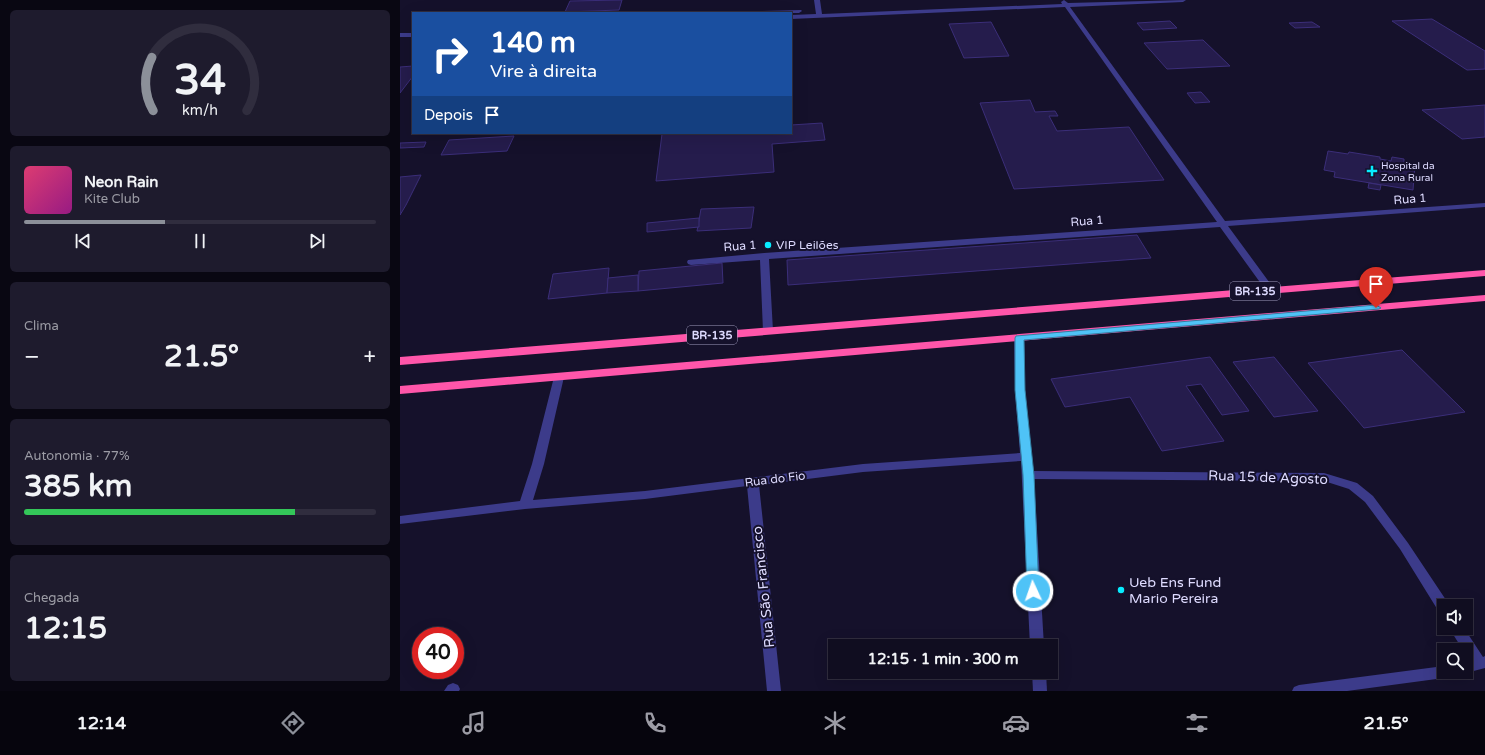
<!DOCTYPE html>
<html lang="pt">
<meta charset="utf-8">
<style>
:root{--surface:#100d20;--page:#1e1b2d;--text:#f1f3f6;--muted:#9c9ca5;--line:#302d3e;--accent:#8c9099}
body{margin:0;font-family:"Varela Round",sans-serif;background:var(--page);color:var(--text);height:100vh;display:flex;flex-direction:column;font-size:15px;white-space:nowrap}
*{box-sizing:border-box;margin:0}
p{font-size:13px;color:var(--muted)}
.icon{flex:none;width:22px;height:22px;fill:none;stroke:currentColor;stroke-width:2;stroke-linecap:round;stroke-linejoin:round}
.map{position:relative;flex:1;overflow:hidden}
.drawer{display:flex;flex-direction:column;gap:10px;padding:10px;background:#090712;width:400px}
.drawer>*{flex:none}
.top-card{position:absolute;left:12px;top:12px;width:380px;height:122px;border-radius:0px;box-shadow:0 4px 16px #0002,0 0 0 1px var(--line);background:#1a4fa0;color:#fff;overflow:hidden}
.buttons{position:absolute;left:1037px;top:599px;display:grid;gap:8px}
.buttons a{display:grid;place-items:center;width:36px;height:36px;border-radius:0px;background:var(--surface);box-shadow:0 4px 16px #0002,0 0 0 1px var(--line);font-size:20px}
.speed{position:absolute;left:12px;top:627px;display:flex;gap:8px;font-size:20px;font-weight:700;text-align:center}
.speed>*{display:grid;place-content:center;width:52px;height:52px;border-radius:50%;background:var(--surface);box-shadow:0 4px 16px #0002,0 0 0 1px var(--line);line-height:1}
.speed .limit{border:6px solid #d22;background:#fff;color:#111}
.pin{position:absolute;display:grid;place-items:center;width:34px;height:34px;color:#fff;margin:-41px -17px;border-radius:50% 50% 50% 0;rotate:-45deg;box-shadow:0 0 4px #0007}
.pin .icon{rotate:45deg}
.me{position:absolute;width:44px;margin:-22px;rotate:357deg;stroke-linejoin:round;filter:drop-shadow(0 0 3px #0008)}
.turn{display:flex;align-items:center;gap:14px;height:84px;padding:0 12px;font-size:18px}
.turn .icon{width:52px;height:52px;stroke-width:2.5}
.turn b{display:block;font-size:28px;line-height:34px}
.then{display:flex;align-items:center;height:38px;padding:0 12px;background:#0003;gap:8px;font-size:15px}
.big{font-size:30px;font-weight:700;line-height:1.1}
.drawer .widget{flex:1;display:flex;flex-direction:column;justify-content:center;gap:6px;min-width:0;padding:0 14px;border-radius:6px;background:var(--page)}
.drawer .dial{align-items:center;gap:0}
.dial svg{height:104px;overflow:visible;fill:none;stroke:var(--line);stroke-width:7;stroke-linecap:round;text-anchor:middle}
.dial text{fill:var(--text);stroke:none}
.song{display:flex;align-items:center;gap:12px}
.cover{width:48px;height:48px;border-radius:6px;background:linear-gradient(135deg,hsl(340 70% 55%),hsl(310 70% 35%))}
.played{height:4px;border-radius:2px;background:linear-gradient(90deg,var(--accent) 40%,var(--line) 40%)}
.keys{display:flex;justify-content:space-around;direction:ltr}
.heat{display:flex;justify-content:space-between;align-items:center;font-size:22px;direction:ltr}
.charge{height:6px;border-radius:3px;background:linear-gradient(90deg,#34c759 77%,var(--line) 0)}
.trip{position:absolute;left:428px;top:639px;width:230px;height:40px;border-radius:0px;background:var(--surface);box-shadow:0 4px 16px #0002,0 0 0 1px var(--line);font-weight:700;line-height:40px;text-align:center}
.menu{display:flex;height:64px;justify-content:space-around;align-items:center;background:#06050d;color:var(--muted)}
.menu .icon{width:28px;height:28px}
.menu .active{color:var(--accent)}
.menu b{font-size:18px;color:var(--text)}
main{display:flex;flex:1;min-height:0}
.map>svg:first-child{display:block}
.building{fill:#251c4c;stroke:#3b2e79}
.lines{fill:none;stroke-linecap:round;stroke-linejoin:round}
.minor{fill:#3c3b8a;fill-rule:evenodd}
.highway{fill:#ff56aa;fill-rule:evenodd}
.route{fill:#4fc3f7;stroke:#337fa1}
.poi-dot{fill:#07ecff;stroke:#15112b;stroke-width:1.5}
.labels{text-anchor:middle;stroke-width:4;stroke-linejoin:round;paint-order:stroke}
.far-poi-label{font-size:10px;fill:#dedbff;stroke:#15112b;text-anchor:start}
.shield{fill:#15112b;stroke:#a29ebf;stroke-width:1}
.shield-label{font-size:11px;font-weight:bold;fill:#dedbff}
.street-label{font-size:12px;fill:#dedbff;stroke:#15112b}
.poi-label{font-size:12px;fill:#dedbff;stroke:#15112b;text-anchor:start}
.near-street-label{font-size:14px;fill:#dedbff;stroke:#15112b}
.near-poi-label{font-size:14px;fill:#dedbff;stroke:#15112b;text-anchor:start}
</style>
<main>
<section class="drawer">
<div class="widget dial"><svg viewBox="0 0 100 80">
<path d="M14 69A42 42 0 1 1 86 69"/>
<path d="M14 69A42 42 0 0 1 13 28" stroke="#8c9099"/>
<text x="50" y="56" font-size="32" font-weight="700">34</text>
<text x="50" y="72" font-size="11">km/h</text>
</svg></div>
<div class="widget">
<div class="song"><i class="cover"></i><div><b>Neon Rain</b><p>Kite Club</p></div></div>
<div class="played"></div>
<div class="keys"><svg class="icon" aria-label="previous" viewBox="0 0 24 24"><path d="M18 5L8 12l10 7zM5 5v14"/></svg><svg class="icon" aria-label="pause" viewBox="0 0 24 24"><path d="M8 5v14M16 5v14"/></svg><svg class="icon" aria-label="next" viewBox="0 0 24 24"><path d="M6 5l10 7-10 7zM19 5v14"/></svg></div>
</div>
<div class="widget"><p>Clima</p>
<div class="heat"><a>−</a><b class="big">21.5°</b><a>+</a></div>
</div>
<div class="widget"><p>Autonomia · 77%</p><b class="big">385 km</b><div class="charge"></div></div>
<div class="widget"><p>Chegada</p><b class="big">12:15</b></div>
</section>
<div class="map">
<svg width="1085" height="691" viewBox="0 0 1085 691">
<rect width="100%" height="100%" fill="#15112b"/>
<g class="building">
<path d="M222,0L219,10L165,12L170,1Z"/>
<path d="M1032,19L1085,51V69L1067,70L992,21Z"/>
<path d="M770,21L777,28L743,30L737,23Z"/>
<path d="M591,22L609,56L564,58L549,24Z"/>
<path d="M912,22L920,27L895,28L889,23Z"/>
<path d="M803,40L830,66L767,69L744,43Z"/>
<path d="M13,66V76L0,93V67Z"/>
<path d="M801,92L810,102L795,103L787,93Z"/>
<path d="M630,100L635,112L655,111L658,116H649L657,131L729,127L764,180L614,189L580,103Z"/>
<path d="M1085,105V137L1062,139L1022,110Z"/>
<path d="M422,123L425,140L372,144L374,172L256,181L262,134L391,133V125Z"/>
<path d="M114,136L107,151L41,155L49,140Z"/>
<path d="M26,142L24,147L0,148V143Z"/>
<path d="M928,151L948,154L949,152L980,157V159L991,161L992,157L1004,159V164L1015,165L1013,190L934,177L935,172L924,170Z"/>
<path d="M21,175L6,205L0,215V177Z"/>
<path d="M969,183L981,185L980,190L968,188Z"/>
<path d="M354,207L351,228L297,231L301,209Z"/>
<path d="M299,218V227L247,232V223Z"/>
<path d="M737,235L751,258L388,285L387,260Z"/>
<path d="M322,263L323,283L238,291L239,271Z"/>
<path d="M209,268L207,293L148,299L153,274Z"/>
<path d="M238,275V291L207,293L208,278Z"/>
<path d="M1002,350L1065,412L964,428L908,363Z"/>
<path d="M810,357L849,411L822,415L801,384L786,386L824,441L762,451L730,397L665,407L651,379Z"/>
<path d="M874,357L918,411L874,417L833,362Z"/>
</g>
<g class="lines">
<g class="minor">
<path d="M414,0H420L422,14L662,4L661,2L664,0L668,3L786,0L783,2L670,7L825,221L1085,203V207L828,226L875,290L870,293L867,292L820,227L369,259L373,331L368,334L365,333L363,331L360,260L291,265L288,264L287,262L288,260L364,253L817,222L665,7L391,19V15L416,14Z"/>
<path d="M401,10L402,11L399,13H359L362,11Z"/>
<rect x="0" y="33" width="13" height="4"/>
<path d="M619,335L624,338L625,390L633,471L924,473L957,483L973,496L1008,543L1050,606H1044V613L1039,612L1000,549L965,502L949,489L924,481L634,479L644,646H630L621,461L463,472L359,485L381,691H367L347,486L245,499L125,509L0,524V516L120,501L132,464L154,377L159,374L164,377L144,464L133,500L245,491L463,464L620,453L615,390L614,338Z"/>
<path d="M1049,628H1064L1083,657L1085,656V668L1066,673L1063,672H1066V661L1069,660L1066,655V650H1063Z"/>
<path d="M1044,666V672H1051L1049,676L1044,678L947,691H892L894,687L899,685Z"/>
<path d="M632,672H646L647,691H633Z"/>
<path d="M53,683L58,685L60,689L59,691H44L48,685Z"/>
</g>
<g class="highway">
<path d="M1085,270V276L0,365V357Z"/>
<path d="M1085,295V301L0,394V386Z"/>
</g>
</g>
<path class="route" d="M976,305L981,308L979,309L624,340L625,390L634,475L639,591L638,594L633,596L629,594L627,591L623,475L615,390V338L616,336Z"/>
<g class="poi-dot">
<path d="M970 165h4v4h4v4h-4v4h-4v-4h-4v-4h4z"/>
<circle cx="368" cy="245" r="4"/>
<circle cx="721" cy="590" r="4"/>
</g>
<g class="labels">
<g class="far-poi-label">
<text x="981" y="169">Hospital da<tspan x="981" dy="12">Zona Rural</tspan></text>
</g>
<g class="shield">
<rect x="830" y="282" width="50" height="18" rx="3"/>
<rect x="287" y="326" width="50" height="18" rx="3"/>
</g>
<g class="shield-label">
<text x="855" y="295">BR-135</text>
<text x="312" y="339">BR-135</text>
</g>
<g class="street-label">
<text transform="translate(1010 199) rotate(-4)" y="4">Rua 1</text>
<text transform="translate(687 221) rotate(-4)" y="4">Rua 1</text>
<text transform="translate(340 246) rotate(-4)" y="4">Rua 1</text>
<text transform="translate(375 479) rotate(-7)" y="4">Rua do Fio</text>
</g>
<g class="poi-label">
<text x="376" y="249">VIP Leilões</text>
</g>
<g class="near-street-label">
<text transform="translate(868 477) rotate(2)" y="5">Rua 15 de Agosto</text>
<text transform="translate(363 587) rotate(-96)" y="5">Rua São Francisco</text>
</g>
<g class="near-poi-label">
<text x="729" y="587">Ueb Ens Fund<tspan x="729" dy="16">Mario Pereira</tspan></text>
</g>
</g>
</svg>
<div class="buttons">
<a><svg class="icon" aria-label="sound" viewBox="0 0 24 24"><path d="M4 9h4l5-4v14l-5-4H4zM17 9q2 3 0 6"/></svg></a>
<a><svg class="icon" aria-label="search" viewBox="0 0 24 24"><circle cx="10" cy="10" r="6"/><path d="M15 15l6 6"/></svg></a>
</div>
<div class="speed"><div class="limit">40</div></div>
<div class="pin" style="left:976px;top:308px;background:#d93025"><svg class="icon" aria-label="arrive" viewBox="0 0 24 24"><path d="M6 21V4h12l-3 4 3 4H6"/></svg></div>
<svg class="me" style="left:633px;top:591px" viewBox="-20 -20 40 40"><circle r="17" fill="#4fc3f7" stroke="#fff" stroke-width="3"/><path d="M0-11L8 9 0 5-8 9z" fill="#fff"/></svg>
<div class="trip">12:15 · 1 min · 300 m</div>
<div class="top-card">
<div class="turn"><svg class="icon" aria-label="right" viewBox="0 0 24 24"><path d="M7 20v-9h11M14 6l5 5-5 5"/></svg><div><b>140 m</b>Vire à direita</div></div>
<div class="then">Depois<svg class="icon" aria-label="arrive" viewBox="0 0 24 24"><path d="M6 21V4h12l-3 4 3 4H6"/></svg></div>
</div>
</div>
</main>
<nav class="menu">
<b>12:14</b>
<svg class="icon active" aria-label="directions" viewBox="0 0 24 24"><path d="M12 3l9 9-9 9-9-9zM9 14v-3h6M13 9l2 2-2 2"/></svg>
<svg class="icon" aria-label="music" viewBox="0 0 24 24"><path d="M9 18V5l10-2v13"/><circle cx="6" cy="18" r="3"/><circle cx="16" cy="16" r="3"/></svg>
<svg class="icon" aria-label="phone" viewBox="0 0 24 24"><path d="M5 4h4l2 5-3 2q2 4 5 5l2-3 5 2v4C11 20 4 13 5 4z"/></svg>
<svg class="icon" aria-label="climate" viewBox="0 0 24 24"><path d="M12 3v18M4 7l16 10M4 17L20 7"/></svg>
<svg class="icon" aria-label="car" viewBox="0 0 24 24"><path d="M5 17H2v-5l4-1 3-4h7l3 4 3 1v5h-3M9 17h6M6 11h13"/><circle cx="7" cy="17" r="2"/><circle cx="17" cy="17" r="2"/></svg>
<svg class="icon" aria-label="filters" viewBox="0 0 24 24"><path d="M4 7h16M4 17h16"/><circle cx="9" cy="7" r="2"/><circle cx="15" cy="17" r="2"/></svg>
<b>21.5°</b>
</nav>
